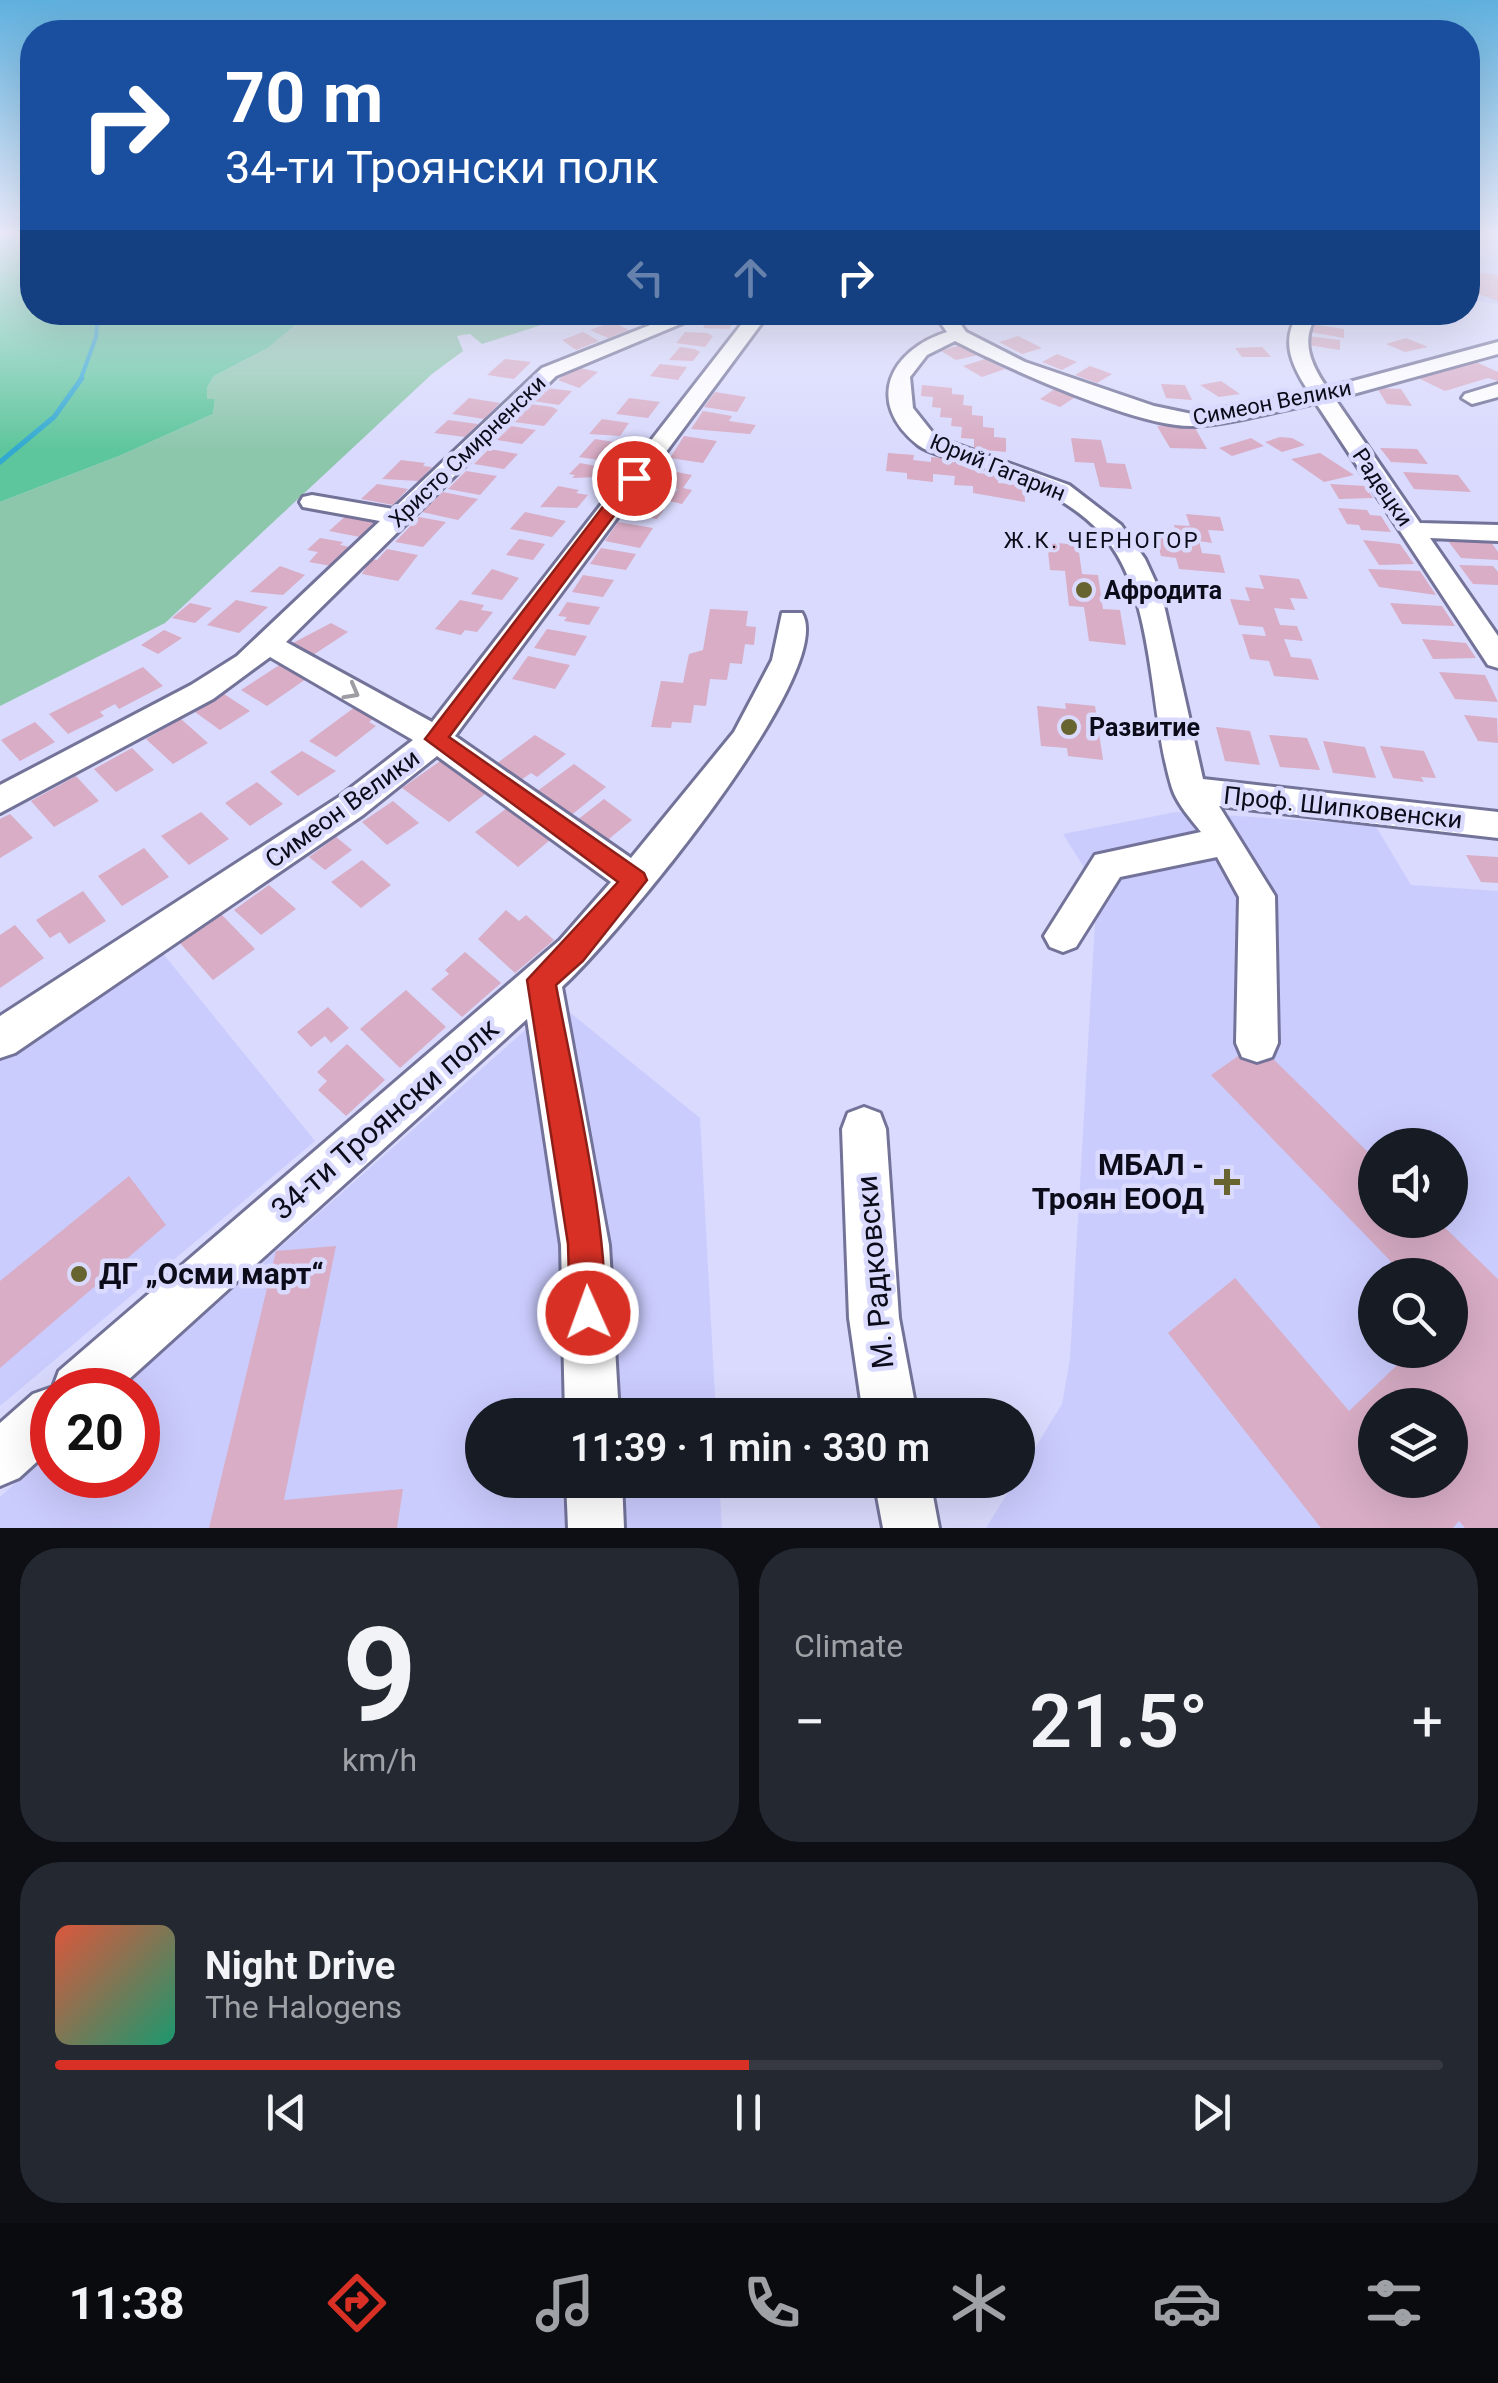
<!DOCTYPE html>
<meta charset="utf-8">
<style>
:root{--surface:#171b24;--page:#242831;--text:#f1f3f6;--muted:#9ea1a6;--line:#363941;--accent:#d93025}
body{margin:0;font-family:Roboto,sans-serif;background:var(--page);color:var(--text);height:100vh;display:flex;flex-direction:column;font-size:38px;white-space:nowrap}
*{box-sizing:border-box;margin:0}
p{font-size:32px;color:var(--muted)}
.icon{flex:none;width:55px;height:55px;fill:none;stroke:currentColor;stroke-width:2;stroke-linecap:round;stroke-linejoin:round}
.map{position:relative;height:1528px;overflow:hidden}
.side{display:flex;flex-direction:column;gap:20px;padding:20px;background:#0d0f14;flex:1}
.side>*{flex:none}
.guide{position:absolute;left:20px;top:20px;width:1460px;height:305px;border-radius:40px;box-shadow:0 10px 40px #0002;background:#1a4fa0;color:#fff;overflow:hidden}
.fabs{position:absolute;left:1358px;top:1128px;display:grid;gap:20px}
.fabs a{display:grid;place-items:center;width:110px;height:110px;border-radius:50%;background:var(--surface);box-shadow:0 10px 40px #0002;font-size:50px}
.speed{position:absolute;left:30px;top:1368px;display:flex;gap:20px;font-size:50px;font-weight:700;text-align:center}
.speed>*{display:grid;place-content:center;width:130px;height:130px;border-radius:50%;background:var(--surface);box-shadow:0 10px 40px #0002;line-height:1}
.speed .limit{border:15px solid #d22;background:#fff;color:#111}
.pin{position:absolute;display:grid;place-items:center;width:85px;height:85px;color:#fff;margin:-42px;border:5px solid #fff;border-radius:50%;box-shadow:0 2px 10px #0007}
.me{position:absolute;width:110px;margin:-55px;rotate:358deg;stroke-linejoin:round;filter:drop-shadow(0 0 8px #0008)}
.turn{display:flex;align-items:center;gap:35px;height:210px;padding:0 40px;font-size:45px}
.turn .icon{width:130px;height:130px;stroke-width:2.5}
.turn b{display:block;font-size:70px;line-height:85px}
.lanes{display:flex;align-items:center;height:95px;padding:0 40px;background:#0003;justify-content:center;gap:50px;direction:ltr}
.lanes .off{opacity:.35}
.big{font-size:75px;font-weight:600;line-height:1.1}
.side .widget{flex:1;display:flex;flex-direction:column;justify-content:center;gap:15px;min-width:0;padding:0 35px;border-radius:40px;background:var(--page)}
.side .dial{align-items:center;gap:0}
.dial b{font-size:130px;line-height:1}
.song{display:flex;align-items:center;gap:30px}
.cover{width:120px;height:120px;border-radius:15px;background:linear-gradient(135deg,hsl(10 70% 55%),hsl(160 70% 35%))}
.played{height:10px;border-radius:5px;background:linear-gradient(90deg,var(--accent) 50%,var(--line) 50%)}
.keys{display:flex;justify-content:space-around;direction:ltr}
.heat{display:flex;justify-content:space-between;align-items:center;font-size:55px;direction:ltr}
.side .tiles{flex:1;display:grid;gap:20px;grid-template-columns:1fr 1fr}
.widget:last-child{grid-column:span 2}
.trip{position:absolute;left:465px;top:1398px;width:570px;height:100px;border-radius:50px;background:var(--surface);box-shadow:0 10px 40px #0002;font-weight:600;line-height:100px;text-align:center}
.tab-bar{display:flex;height:160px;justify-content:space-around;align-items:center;background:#090b0e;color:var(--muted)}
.tab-bar .icon{width:70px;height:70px}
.tab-bar .selected{color:var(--accent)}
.tab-bar b{font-size:45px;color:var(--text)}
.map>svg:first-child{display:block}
.built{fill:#cbccfe;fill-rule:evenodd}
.green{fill:#8cc7ac}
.forest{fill:#5ec69c}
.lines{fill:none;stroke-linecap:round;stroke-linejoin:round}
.stream-far1{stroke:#31a9d0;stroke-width:4}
.stream{stroke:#31a9d0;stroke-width:5}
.building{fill:#d8adc5;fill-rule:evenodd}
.minor-casing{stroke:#737399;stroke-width:6}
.minor{fill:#fff;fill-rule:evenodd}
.oneway{stroke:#9d9da3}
.route{fill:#d93025;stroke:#8d1f18;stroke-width:2.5}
.poi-dot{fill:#686430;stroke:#d9dafd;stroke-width:4}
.labels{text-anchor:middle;stroke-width:9;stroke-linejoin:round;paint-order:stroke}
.far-street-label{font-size:22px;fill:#0b0b19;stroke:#d9dafd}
.far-neighbourhood-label{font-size:22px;letter-spacing:2.5px;fill:#0b0b19;stroke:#d9dafd}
.poi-label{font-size:25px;font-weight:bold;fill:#0b0b19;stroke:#d9dafd;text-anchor:start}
.street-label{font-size:25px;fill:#0b0b19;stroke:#d9dafd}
.near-street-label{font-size:30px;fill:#0b0b19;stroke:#d9dafd}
.near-poi-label{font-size:30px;font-weight:bold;fill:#0b0b19;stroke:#d9dafd;text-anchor:end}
</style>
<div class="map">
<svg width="1498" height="1528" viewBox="0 0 1498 1528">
<rect width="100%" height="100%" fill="#d9dafd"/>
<g class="built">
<path d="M1468,235H1498V304L1468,299Z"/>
<path d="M1176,812L1375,825L1411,885L1498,891V1528H986L1062,1404L1070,1359L1097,888L1063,834ZM1375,1145H1450V1220H1375ZM1375,1275H1450V1350H1375ZM1375,1405H1450V1480H1375Z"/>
<path d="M156,945L315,1141L0,1406V1051Z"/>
<path d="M557,1002L700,1118L716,1415H482V1480H719L722,1528H0V1497L52,1449V1475H138V1390H119Z"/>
</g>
<path class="green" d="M553,312L563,318L482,344L470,334L457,336L463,351L432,374L165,623L0,706V502L119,456L213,414L215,399L206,400L207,388L214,376L268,348L310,313Z"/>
<path class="forest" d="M0,235H32V312L310,313L268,348L214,376L207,388V399H215L213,414L119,456L0,502Z"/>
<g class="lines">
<path class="stream-far1" d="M80,381L96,337L98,312"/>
<path class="stream" d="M0,462L54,417L82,378"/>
</g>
<g class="building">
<path d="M1468,271L1498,275V301L1468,290V286L1475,283L1468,281Z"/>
<path d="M1248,312L1278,315L1277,325L1247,320Z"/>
<path d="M712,315L727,317L735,320L729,329L703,328Z"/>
<path d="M612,322L629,330L608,338L590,330Z"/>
<path d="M1310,324L1344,329V338L1310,332Z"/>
<path d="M583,332L599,341L576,350L562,340Z"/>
<path d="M685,332L707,333L713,336L705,347L676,343Z"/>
<path d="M1018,336L1042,348L1022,354L999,342Z"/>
<path d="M1308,336L1340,340V350L1308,345Z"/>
<path d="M1406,338L1428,347L1405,352L1386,344Z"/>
<path d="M960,345L978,355L956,360L941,351Z"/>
<path d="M680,347L694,349L700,352L693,361L669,360Z"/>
<path d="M1262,347L1271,357H1242L1235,348Z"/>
<path d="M1057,354L1077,362L1062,370L1042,362Z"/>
<path d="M505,359L531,362L514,379L487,375Z"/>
<path d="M985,359L1005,369L982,377L963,366Z"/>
<path d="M1474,361L1498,372V381L1488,378L1445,391L1418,378Z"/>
<path d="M660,364L687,367L678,380L650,376Z"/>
<path d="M1090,366L1112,374L1097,383L1075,375Z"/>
<path d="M580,368L598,372L579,388L558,380L571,370Z"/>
<path d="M1221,381L1240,394L1219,397L1200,385Z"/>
<path d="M1161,384L1185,385L1192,400L1166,398Z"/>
<path d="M922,385L952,388V394L964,395L963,405L972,406V415L983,416V427L994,428V437L1006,438V452L974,449V439L961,438L962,427L951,426L952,418L940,417L941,408L932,407L933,397L921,396Z"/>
<path d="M546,388L572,391L559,405L533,401Z"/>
<path d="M1056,388L1077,396L1060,407L1040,399Z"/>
<path d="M1377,388L1401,389L1412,406L1387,404Z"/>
<path d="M715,392L746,397L737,412L704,407Z"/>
<path d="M469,398L500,403L484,419L452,414Z"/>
<path d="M629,398L660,402L648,418L616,414Z"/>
<path d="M530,404L552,407L558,410L544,426L514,422Z"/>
<path d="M703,411L732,416L729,421L756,425L750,434L691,429Z"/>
<path d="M602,419L629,423L620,436L589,434Z"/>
<path d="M448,420L478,424L465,437L434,433Z"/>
<path d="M511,426L536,430L522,444L497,440Z"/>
<path d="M1157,426H1194L1207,449L1170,448Z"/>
<path d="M684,436L717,441L703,463L670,458Z"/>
<path d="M1280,437L1292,438L1305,445L1282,452L1265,442Z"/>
<path d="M1071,438L1101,440L1107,463L1125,464L1132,489L1100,487L1094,463L1075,462Z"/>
<path d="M1251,438L1264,446L1232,456L1219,448Z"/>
<path d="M595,439L627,444L612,462L579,457Z"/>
<path d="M1380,448L1417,449L1428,464L1391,462Z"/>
<path d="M489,449L518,454L504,469L474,464Z"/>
<path d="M888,453L914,455L913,460L931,462V457L958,459V465L977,467V473L998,475V483L1024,485L1025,502L973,493V486L954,485L955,476L933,474V482L907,479V473L886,471Z"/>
<path d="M1320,453L1354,475L1324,482L1291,459Z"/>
<path d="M401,460L425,463L423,466L432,467L419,481L382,479Z"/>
<path d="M580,463L606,468L598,477L572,478L575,475L569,474Z"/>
<path d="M661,469L692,475L683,488L692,490L682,504L669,501L678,489L650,484Z"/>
<path d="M466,471L497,476L480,495L448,489Z"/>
<path d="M1403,472L1458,475L1471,492L1414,489Z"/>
<path d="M377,484L408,489L393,505L361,499Z"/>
<path d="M1330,484L1365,486L1373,498L1339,499Z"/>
<path d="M558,486L579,490L576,493L588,495L577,508L540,507Z"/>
<path d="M443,492L478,499L458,520L422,512Z"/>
<path d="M638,498L669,503L657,519L626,514Z"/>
<path d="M1338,508L1367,510L1370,515L1381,516L1391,532L1361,530L1359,525L1347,524Z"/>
<path d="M350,512L380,518L360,537L329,531Z"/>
<path d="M525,512L566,521L552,537L510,529Z"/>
<path d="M1186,514L1220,517L1224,531L1208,530L1212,543L1199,541L1202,553L1220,555L1225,573L1179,569L1176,558L1161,556L1155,534L1177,536L1174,525L1190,526Z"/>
<path d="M419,517L446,522L423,547L395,542Z"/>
<path d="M618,522L653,528L640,548L605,541Z"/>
<path d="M320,538L343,542L340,545L350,547L331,566L309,562L318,552L307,550Z"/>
<path d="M519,539L545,544L533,560L506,555Z"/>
<path d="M1363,540L1400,544L1414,564L1379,565Z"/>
<path d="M1448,541L1491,542L1498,552V560L1461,558Z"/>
<path d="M1047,542L1078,545L1082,574L1098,575L1103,609L1120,610L1126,645L1089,641L1084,607L1069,606L1065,571L1050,570Z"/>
<path d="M601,548L636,554L626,570L590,564Z"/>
<path d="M387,549L418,555L398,581L362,574L371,559L377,560Z"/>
<path d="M1459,565L1493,566L1498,572V585L1473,584Z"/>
<path d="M280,566L305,575L283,595L250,592Z"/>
<path d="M492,569L519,578L502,600L471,594Z"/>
<path d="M1368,569L1420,571L1436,595L1379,587Z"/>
<path d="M583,575L614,580L603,597L572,592Z"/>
<path d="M1259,575L1299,579L1308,599L1290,598L1295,610L1274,608L1280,625L1297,626L1303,641L1284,639L1291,657L1311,659L1319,680L1274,676L1269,661L1250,659L1242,634L1266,636L1263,627L1239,625L1230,599L1250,601L1245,587L1264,589Z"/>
<path d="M236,600L268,607L239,633L207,625Z"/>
<path d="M460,600L484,605L481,610L493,612L477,632L465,630L461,635L435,629Z"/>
<path d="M567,602L600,607L589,625L564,621L567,617L558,616Z"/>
<path d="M190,603L212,608L195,623L172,618Z"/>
<path d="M1390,603L1442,606L1455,626L1402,624Z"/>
<path d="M710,609L748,611L746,626L756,627L754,645L745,644L742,664L730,663L727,680L710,679L706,706L694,705L691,723L672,722L671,728L651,727L661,681L683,683L689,654L703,650Z"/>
<path d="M331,623L348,632L313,655L293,643Z"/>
<path d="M547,629L587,636L575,656L534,648Z"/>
<path d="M164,630L182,638L158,654L141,645Z"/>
<path d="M1422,639L1466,643L1476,658L1433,659Z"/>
<path d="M528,656L570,665L555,689L512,679Z"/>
<path d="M284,662L309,677L267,706L241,690Z"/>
<path d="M143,667L163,686L119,709L115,704L100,712L104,716L68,734L49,714Z"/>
<path d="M1439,672L1485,675L1498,702L1455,699Z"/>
<path d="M224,694L250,711L220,730L195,712Z"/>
<path d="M1065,703L1095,706L1103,760L1068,756L1067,748L1041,746L1037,706L1066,709Z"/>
<path d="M355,707L378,715L369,722L376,726L336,757L309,741Z"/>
<path d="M1464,715L1497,718L1498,743L1478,741Z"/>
<path d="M181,719L208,743L173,764L146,739Z"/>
<path d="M35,722L55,742L20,761L1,740Z"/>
<path d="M1216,727L1250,731L1260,765L1225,761Z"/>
<path d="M535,735L566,754L537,777L531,773L521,780L496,764Z"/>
<path d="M1269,735L1307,738L1320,770L1280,767Z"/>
<path d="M1323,741L1365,747L1376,778L1333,773Z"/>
<path d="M1380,746L1424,751L1436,778L1421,777L1424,782L1393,778Z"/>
<path d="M132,748L154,770L116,792L94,769Z"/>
<path d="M302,751L336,771L298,796L270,772Z"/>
<path d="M443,759L489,791L449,822L402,788Z"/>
<path d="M574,764L606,787L569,817L536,792Z"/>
<path d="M76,776L99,801L54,827L31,801Z"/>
<path d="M257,782L283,804L250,826L225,803Z"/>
<path d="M604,799L632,820L604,843L576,821Z"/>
<path d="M393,801L419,823L387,845L362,822Z"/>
<path d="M507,808L550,840L518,867L475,832Z"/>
<path d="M201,812L229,839L189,865L161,836Z"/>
<path d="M10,814L33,838L0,858V819Z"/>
<path d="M336,837L352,850L325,870L309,857Z"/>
<path d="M144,848L169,877L122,906L98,876Z"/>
<path d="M1466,855L1498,857V883L1481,882Z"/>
<path d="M362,860L391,885L361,908L331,882Z"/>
<path d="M269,885L296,909L261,935L234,910Z"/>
<path d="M83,891L106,921L69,944L60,932L50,938L36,920Z"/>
<path d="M506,910L519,921L526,915L554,940L515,973L478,939Z"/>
<path d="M221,914L255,949L213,980L179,942Z"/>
<path d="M15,925L44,958L0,988V935Z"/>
<path d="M465,952L501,983L462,1017L431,989L449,974L445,970Z"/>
<path d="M406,990L446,1027L400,1068L360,1029Z"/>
<path d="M328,1007L349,1028L331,1043L325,1036L311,1047L297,1032Z"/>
<path d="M1257,1043L1375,1159V1220H1437L1498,1279V1528H1465L1459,1521L1453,1528H1321L1168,1333L1235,1278L1349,1411L1413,1350H1450V1275H1404L1211,1075ZM1375,1405H1450V1480H1375Z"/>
<path d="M347,1044L385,1080L346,1116L318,1090L327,1081L317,1072Z"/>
<path d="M129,1176L166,1225L0,1368V1281Z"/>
<path d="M336,1246L284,1500L403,1489L397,1528H209L276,1251Z"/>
</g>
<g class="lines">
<g class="minor-casing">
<g id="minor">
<path d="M683,312H709L556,376L286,642L432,722L751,312H770L455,736L631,858L734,732L772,660L782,613H802C839,672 611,943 562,987L609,1245L619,1415H565L561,1245L527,1019L117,1390H52V1448L19,1478L0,1486V1423L33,1394L53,1387L59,1371L560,940L611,882L437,756L363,815L15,1053L0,1058V1016L339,797L413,740L270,657L213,699L0,813V785L191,685L237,656L380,521L303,507L300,502L303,497L312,495L393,509L542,368Z"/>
<path d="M933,312H952L966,332L1025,362L1154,406L1192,414L1309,392C1292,366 1279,340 1300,312H1319C1299,339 1310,363 1327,388L1498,342V354L1335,399L1420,523L1498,525V541L1430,538L1498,636V668L1488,665L1316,403C1277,411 1235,423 1195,426C1141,429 1005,367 955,341L927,355L910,377L913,408L936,437L1069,485L1121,525L1145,559L1162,596L1203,779L1498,812V838L1219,806L1275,896L1278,1043L1272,1057L1257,1062L1242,1057L1236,1043L1239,897L1217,857L1120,877L1076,947L1063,952L1050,947L1044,936L1095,855L1201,832C1191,819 1177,804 1172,788C1148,711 1157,594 1101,533C1066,495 1016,478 968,463C953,458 930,454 918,445C864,402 890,350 947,332Z"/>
<path d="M1498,384V397L1472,404L1462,398L1465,394Z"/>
<path d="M864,1107L880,1113L886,1129L899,1318L917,1415H863L849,1318L842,1129L848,1113Z"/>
<path d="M566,1480H622L624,1528H568Z"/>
<path d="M874,1480H930L939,1528H883Z"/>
</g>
</g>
<use href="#minor" class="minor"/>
</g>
<defs><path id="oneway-chevron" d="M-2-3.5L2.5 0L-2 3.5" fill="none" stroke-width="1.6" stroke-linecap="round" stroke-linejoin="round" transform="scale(2.5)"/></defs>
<use class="oneway" href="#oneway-chevron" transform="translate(352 692) rotate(29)"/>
<linearGradient id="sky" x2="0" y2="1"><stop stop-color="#5fb0de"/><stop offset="0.52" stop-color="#eeeefe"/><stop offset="1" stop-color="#eeeefe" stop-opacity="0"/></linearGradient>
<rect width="1498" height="449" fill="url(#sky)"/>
<path class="route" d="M628,474L642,478L449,737L644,873L647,880L583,961L556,985C567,1048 620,1277 600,1325L588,1330L575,1325L570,1313L568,1244L527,980L618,882L425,739Z"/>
<g class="poi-dot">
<circle cx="1084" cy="590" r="10"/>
<circle cx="1069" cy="727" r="10"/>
<path d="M1222 1167h10v10h10v10h-10v10h-10v-10h-10v-10h10z"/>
<circle cx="79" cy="1274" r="10"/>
</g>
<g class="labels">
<g class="far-street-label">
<text transform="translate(1272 402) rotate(-11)" y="8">Симеон Велики</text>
<text transform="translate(467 451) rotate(-44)" y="8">Христо Смирненски</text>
<text transform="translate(998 467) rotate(22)" y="8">Юрий Гагарин</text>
<text transform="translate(1383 487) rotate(56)" y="8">Радецки</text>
</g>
<g class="far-neighbourhood-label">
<text x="1102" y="548">Ж.К. ЧЕРНОГОР</text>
</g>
<g class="poi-label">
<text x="1104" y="599">Афродита</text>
<text x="1089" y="736">Развитие</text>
</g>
<g class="street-label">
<text transform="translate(1343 807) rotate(6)" y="9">Проф. Шипковенски</text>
<text transform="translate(342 808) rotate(-36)" y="9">Симеон Велики</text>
</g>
<g class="near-street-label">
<text transform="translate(385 1119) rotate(-41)" y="10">34-ти Троянски полк</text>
<text transform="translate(875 1272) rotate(-95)" y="10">М. Радковски</text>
</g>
<g class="near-poi-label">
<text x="1204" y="1175">МБАЛ -<tspan x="1204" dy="34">Троян ЕООД</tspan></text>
<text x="99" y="1284" text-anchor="start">ДГ „Осми март“</text>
</g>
</g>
</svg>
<div class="fabs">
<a><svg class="icon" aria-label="sound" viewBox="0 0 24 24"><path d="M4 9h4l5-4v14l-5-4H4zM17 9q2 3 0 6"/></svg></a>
<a><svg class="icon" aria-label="search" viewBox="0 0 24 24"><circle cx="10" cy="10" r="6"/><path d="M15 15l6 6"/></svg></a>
<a><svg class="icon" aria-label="layers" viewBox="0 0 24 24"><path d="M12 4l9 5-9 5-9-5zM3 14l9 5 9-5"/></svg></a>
</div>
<div class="speed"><div class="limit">20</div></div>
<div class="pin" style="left:634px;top:478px;background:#d93025"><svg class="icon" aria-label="arrive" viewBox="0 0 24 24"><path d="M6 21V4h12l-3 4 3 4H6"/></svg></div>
<svg class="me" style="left:588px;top:1313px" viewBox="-20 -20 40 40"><circle r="17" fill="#d93025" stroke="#fff" stroke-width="3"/><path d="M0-11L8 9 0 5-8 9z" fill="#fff"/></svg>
<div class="trip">11:39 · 1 min · 330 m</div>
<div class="guide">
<div class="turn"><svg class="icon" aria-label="right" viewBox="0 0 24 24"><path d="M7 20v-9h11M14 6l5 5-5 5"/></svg><div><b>70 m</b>34-ти Троянски полк</div></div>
<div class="lanes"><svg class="icon off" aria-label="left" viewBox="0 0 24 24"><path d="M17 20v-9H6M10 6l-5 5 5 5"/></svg><svg class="icon off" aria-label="ahead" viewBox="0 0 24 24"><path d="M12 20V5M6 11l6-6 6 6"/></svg><svg class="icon" aria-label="right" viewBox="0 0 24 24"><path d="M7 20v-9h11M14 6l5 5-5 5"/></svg></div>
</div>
</div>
<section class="side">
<div class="tiles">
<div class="widget dial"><b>9</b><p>km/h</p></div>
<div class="widget"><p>Climate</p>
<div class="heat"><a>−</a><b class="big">21.5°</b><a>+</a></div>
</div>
<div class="widget">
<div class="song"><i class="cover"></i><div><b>Night Drive</b><p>The Halogens</p></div></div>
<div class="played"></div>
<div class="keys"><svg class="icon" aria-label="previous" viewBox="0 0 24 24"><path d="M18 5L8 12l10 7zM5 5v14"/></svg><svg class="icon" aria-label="pause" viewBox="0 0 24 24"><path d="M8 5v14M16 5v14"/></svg><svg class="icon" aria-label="next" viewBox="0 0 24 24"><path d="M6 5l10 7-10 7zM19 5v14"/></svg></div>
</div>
</div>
</section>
<nav class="tab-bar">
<b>11:38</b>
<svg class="icon selected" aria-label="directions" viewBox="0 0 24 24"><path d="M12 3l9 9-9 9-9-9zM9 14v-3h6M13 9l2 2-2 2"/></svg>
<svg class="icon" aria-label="music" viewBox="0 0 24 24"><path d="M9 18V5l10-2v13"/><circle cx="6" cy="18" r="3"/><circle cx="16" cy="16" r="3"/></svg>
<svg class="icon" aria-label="phone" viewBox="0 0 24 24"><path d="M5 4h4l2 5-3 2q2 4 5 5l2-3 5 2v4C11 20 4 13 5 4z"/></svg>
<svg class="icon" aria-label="climate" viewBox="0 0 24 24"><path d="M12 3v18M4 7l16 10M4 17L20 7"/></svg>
<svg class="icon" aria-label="car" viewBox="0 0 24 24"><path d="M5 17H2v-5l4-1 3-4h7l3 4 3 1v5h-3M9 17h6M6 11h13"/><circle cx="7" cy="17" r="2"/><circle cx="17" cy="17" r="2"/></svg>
<svg class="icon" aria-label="filters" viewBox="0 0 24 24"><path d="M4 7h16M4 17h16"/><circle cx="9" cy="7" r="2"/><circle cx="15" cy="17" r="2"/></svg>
</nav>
